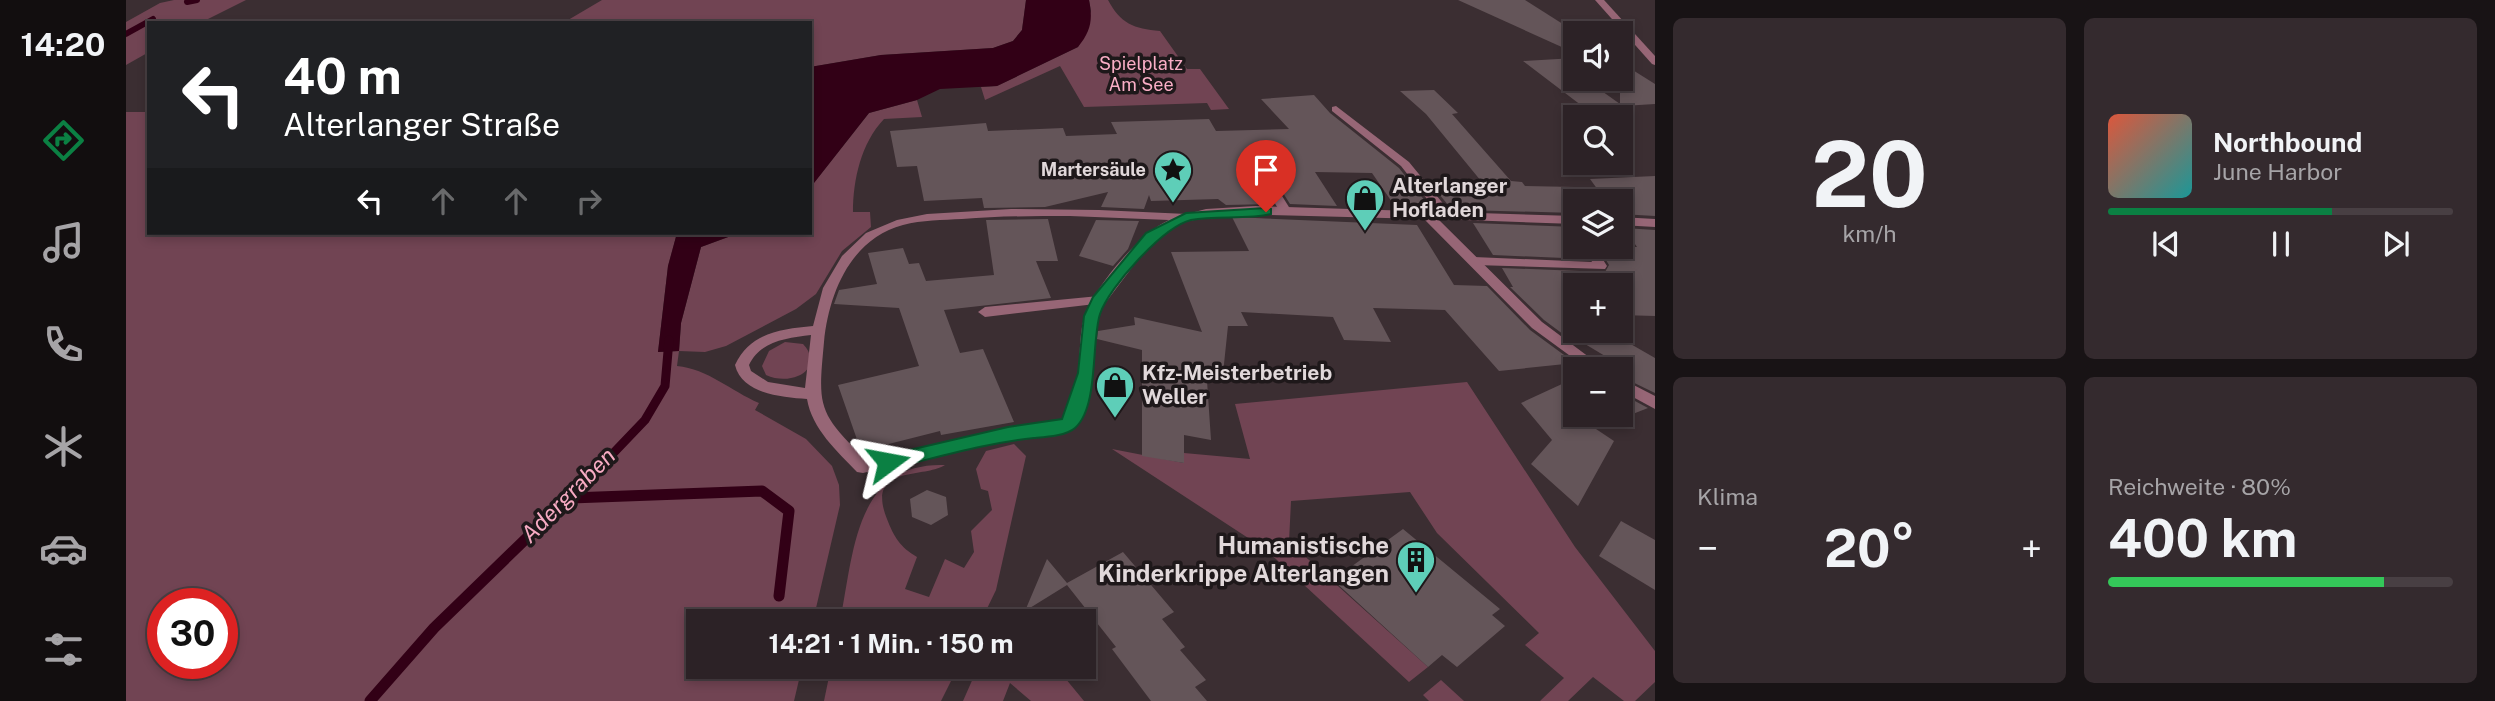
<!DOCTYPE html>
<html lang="de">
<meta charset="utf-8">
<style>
:root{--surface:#2c2226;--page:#342a2e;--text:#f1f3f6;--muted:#a6a4a7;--line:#483f43;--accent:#0b8043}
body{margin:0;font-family:"Public Sans",sans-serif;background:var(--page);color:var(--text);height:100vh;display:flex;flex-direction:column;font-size:26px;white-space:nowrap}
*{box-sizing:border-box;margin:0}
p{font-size:23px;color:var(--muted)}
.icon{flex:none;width:38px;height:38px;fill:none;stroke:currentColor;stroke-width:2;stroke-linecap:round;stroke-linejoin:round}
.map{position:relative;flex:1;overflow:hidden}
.drawer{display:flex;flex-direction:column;gap:18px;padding:18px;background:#181315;width:840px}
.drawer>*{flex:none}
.guide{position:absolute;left:21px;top:21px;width:665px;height:214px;border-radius:0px;box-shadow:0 4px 10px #0003,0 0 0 2px var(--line);background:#202124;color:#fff;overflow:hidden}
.controls{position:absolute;left:1437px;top:21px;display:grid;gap:14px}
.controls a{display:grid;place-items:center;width:70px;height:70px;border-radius:0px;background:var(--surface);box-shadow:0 4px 10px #0003,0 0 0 2px var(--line);font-size:35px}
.speed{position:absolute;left:21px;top:588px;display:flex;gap:14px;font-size:35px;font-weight:700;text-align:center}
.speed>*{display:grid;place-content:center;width:91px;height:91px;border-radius:50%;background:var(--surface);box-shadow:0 4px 10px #0003,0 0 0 2px var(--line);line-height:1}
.speed .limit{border:10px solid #d22;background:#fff;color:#111}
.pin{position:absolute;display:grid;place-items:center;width:60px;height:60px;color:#fff;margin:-72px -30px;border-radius:50% 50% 50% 0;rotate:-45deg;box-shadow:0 0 7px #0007}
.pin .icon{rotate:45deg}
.me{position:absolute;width:77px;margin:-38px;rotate:77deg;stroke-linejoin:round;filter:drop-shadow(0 0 5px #0008)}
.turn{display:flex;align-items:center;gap:24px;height:147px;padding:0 21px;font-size:32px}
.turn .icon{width:91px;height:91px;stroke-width:2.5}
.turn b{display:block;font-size:49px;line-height:60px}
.lanes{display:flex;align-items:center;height:66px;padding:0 21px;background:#0003;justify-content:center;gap:35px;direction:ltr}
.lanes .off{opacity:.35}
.big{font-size:52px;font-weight:700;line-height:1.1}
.drawer .card{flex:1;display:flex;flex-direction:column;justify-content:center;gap:10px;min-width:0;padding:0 24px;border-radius:10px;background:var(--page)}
.drawer .dial{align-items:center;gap:0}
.dial b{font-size:91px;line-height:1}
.song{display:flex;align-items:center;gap:21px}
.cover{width:84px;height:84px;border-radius:10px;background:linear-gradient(135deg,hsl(10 70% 55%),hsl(180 70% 35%))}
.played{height:7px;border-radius:4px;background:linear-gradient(90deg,var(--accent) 65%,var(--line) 65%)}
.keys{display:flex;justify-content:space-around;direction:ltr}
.heat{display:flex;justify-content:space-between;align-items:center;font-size:38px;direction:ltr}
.charge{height:10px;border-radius:5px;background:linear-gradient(90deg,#34c759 80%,var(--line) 0)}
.drawer .tiles{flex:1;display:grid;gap:18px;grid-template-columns:repeat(2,1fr)}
.trip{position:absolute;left:560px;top:609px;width:410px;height:70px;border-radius:0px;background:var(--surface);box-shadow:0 4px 10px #0003,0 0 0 2px var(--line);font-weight:700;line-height:70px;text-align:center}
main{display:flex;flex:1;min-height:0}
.tab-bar{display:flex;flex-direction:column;width:126px;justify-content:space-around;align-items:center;background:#120e0f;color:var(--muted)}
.tab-bar .icon{width:49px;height:49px}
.tab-bar .on{color:var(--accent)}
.tab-bar b{font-size:32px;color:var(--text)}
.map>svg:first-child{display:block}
.green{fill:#714453;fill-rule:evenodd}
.water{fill:#320016}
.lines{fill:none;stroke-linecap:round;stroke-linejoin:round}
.stream-far2{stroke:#320016;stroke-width:6}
.stream-far1{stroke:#320016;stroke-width:9}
.stream{stroke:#320016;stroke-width:11}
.building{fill:#645559}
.service{fill:#976676;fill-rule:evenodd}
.minor{fill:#976676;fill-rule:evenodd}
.route{fill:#0b8043;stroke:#07532c;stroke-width:2}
.labels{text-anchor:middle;stroke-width:7;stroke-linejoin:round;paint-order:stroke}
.far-park-label{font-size:18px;fill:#faaec6;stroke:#1e181a}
.far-poi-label{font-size:18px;font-weight:bold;fill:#e1d8da;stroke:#1e181a;text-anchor:end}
.poi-label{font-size:21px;font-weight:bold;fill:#e1d8da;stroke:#1e181a;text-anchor:start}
.water-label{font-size:23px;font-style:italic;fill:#f7abc3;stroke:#1e181a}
.near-poi-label{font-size:24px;font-weight:bold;fill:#e1d8da;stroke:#1e181a;text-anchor:end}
</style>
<main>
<nav class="tab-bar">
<b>14:20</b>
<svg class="icon on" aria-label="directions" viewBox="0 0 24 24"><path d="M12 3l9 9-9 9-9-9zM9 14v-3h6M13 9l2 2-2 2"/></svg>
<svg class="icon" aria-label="music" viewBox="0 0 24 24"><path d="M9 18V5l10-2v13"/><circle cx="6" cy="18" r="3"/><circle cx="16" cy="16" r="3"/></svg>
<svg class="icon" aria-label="phone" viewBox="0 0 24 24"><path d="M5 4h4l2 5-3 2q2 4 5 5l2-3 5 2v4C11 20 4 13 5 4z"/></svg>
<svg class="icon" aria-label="climate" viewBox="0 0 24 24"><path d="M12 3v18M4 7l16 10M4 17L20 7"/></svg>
<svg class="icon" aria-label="car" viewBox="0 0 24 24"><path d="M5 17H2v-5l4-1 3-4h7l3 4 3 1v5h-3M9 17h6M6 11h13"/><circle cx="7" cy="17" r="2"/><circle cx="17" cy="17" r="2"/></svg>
<svg class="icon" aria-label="filters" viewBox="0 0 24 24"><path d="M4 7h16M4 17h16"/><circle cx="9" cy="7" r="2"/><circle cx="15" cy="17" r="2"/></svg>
</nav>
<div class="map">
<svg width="1529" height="701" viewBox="0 0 1529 701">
<rect width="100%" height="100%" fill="#3b2e32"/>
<g class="green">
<path d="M48,0H120L74,23H23V52L0,65V22L34,3Z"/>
<path d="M476,0H900L896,30L887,41L867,48L755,55L684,67V23H437Z"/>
<path d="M963,0H982C994,23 1008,29 1034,31L1061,69H1074L1103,109L1085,110L1081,103L958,107L934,66L859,100L855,87L871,86L952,47L965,11Z"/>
<path d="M791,100L796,117L758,119C735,143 727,180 727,212H744L745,227L716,251L690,294L670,309L600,346L579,352L553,351L551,366C582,369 605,391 633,403L629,410L680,439L706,466L713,485L714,505L687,621H572V667H676L668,701H0V112H23V233H551L542,266L532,352L553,351L555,323L575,247L613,233H684V188L743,113ZM37,604H96V663H37Z"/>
<path d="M659,342L677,344C700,369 666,387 640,375L636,366L643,351Z"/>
<path d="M1341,382L1449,547L1529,651V682L1509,701H1498L1467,677L1442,701H1414L1438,678L1399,645L1413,633L1311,533L1284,492L1165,501L1163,542L1302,667L1283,682L1139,549L986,449L1058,463V453L1124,459L1109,404Z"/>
<path d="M888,444L900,456L870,590L855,621H714C728,554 728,462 819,465C798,479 739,464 761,519C768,537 774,547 791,557L779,589L803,597L819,559L838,568L848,552L845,531L866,510L862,491L855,489L850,469L860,451Z"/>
<path d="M705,667H832L815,701H698Z"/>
<path d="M852,667H930L958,701H905L884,683L877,701H837Z"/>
<path d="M1315,680L1338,701H1303L1297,695Z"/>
</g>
<g class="water">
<path d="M900,0H963C967,20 965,31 952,47L871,86L814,89L791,100L743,113L684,188V67L755,55L867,48L887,41L896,30Z"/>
<path d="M551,233H613L575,247L555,323L553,351L532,352L542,266Z"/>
</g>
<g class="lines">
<g class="stream-far2">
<path d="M61,2L71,0"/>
<path d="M0,34L27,19"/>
</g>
<path class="stream-far1" d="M475,466L519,420L539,386L543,340"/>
<g class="stream">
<path d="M445,498L636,491L663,511L653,596"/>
<path d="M244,701L308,628L477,464"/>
</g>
</g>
<g class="building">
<path d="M1332,0H1399L1451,33L1449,53Z"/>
<path d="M1449,58V90L1473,89L1494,104V62L1529,84V104L1497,106L1503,110L1464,112L1397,61Z"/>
<path d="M1308,90L1332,113L1326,114L1385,181L1396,182L1399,186L1449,187V213L1338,210L1336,206H1323L1302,181H1355L1300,114L1274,91Z"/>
<path d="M1188,95L1204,113L1273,168L1303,206L1268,205L1246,173L1189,172L1211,206L1164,204L1132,153L1126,149L1118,155L1146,204L1100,205L1092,199L1025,201L1023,195L1018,209L975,207L982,192L919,207L858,208L856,198L798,201L791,166L771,167L764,131L860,123L862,131L937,128L940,136L991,134L985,122L1083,119L1090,131L1163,129L1135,99Z"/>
<path d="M1529,176V216L1494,214V201H1480L1464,179Z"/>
<path d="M1106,217L1291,225L1328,285L1361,286L1404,330L1449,363L1373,371L1319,310L1247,308L1265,342L1218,340L1207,317L1115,312L1122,326H1102L1096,383L1090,368L1080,366L1085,440L1058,435V463L1016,456V350L971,339L972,331L1009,325L1008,317L1076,332L1045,252L1123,251Z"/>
<path d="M922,219L932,261H910L925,298L818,310L834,353L857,349L888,422L815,435L814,431L735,451L712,385L793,366L773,308L708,304L713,290L751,284L742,253L777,248L783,264L793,263L800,281L868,275L860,220Z"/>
<path d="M970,220L1013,221L1002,249L987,266L953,256Z"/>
<path d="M1347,223L1449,227V247H1454L1461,259L1367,255Z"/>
<path d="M1498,228L1529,230V316L1494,315V285H1449V331H1482L1529,358V393L1494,376V358L1484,359L1449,338V343L1418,320L1384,287H1387L1376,268L1479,272L1483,265L1472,247H1511Z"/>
<path d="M1449,378V415L1488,441L1452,506L1405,464L1426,440L1395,403Z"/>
<path d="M1494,393L1522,408L1494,419Z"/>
<path d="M801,490L820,497L822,515L805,525L786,517L784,499Z"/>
<path d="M1495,521L1529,540V590L1473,556Z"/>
<path d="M1277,529L1374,609L1366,615L1379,626L1331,667L1316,655L1302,667L1207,580Z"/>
<path d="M997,552L1048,612L1036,619L1059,647L1054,650L1080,680L1069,687L1081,701H1025L986,649L990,647L941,585L899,611L921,559L941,583Z"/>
</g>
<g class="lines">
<g class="service">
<path d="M1210,106L1283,162L1324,212V218H1316L1275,166L1206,111V107Z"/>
<path d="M1125,151L1130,154L1166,212L1164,215H1156L1154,212L1120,154Z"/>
<path d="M1457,247H1469L1481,266L1479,269L1348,265L1342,261L1348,257L1466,262Z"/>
<path d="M973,296L980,300L978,303L859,317L852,312L859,307Z"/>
</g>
<g class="minor">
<path d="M1469,0H1478L1529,56V65L1526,64Z"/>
<path d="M1130,206L1449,216V224L1312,219L1416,322L1479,369H1462L1406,328L1298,219L1105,214L1062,221L1043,229L1014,257L977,306L970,327L962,401L948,427L930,436L864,443L737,473L731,472C711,451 686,429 681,399C655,397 616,394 609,365C624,333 654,329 687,326L697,288L716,256L740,233L771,220L801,214L885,209L973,210L1061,214L1080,209ZM944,216L1043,220C1015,232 970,285 959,315C948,345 962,408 929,424L864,431L740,460C691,412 692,407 698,342C703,292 725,239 777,225C796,220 817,220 836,219C872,216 908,216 944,216ZM685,335L679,388L642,382L625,371L623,365C634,341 661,338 685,335Z"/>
<path d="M1494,217L1529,219V227L1494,225Z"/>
<path d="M1494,378L1529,396V409L1494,390Z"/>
</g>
</g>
<path class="route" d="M1140,208L1145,209V214C1119,220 1091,215 1065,220C1037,227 983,287 974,314C965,342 973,407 949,428C940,436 920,437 908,438C859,443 810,458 762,469L755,467L753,462L755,457L762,455L882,427L936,419L952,373L958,316L967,297L1020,233L1060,213Z"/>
<defs>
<g id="sight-pin" transform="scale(2.0125)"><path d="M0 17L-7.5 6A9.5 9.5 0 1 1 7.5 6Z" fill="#5eceb8" stroke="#1e181a"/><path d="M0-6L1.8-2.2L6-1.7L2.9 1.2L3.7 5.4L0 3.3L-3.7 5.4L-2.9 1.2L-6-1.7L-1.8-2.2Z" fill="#111"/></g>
<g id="shop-pin" transform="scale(2.0125)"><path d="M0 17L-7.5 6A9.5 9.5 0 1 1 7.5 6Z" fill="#5eceb8" stroke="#1e181a"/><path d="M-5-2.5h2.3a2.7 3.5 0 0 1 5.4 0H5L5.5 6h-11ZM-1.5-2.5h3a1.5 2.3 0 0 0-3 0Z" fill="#111"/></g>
<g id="building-pin" transform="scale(2.0125)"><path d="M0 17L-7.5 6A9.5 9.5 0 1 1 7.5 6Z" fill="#5eceb8" stroke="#1e181a"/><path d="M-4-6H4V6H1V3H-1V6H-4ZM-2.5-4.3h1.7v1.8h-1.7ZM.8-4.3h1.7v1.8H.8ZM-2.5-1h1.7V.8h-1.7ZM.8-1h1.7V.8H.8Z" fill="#111"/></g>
</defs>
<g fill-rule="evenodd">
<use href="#sight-pin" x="1047" y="170"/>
<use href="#shop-pin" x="1239" y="198"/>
<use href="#shop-pin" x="989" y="385"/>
<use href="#building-pin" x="1290" y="560"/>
</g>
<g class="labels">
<g class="far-park-label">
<text x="1015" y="70">Spielplatz<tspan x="1015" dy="21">Am See</tspan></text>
</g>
<g class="far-poi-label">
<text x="1020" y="176">Martersäule</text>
</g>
<g class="poi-label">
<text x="1266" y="193">Alterlanger<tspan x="1266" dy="24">Hofladen</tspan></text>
<text x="1016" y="380">Kfz-Meisterbetrieb<tspan x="1016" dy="24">Weller</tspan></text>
</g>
<g class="water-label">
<text transform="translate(442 495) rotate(-45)" y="8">Adergraben</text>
</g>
<g class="near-poi-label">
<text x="1263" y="554">Humanistische<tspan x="1263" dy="28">Kinderkrippe Alterlangen</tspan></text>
</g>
</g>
</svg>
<div class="controls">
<a><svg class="icon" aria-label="sound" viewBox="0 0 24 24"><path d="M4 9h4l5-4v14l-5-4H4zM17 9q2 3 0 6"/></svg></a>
<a><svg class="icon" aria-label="search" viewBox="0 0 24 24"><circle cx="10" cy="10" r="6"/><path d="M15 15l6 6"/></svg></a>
<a><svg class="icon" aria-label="layers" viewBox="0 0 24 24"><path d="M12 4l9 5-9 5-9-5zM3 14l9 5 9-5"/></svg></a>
<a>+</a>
<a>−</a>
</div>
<div class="speed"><div class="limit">30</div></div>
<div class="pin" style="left:1140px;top:212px;background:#d93025"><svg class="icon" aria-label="arrive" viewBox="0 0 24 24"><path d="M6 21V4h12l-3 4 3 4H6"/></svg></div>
<svg class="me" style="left:762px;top:462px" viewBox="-20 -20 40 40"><path d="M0-17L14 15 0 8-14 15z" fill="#0b8043" stroke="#fff" stroke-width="4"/></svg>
<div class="trip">14:21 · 1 Min. · 150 m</div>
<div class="guide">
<div class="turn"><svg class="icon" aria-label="left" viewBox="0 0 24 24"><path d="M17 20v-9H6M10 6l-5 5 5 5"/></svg><div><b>40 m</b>Alterlanger Straße</div></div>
<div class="lanes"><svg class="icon" aria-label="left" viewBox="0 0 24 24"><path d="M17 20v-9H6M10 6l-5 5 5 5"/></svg><svg class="icon off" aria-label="ahead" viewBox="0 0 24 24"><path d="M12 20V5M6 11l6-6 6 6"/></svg><svg class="icon off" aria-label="ahead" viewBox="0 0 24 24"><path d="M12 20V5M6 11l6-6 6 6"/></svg><svg class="icon off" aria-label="right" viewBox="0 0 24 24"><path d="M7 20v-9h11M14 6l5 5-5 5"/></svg></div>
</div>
</div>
<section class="drawer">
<div class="tiles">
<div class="card dial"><b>20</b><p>km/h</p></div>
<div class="card">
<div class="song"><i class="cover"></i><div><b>Northbound</b><p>June Harbor</p></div></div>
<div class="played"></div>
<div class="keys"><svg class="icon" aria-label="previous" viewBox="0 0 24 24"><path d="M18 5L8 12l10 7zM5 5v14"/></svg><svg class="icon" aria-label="pause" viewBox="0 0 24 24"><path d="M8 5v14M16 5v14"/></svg><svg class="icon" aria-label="next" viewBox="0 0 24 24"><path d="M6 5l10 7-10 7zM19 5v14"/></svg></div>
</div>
<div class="card"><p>Klima</p>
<div class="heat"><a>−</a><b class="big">20°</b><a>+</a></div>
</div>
<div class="card"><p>Reichweite · 80%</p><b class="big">400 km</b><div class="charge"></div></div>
</div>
</section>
</main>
